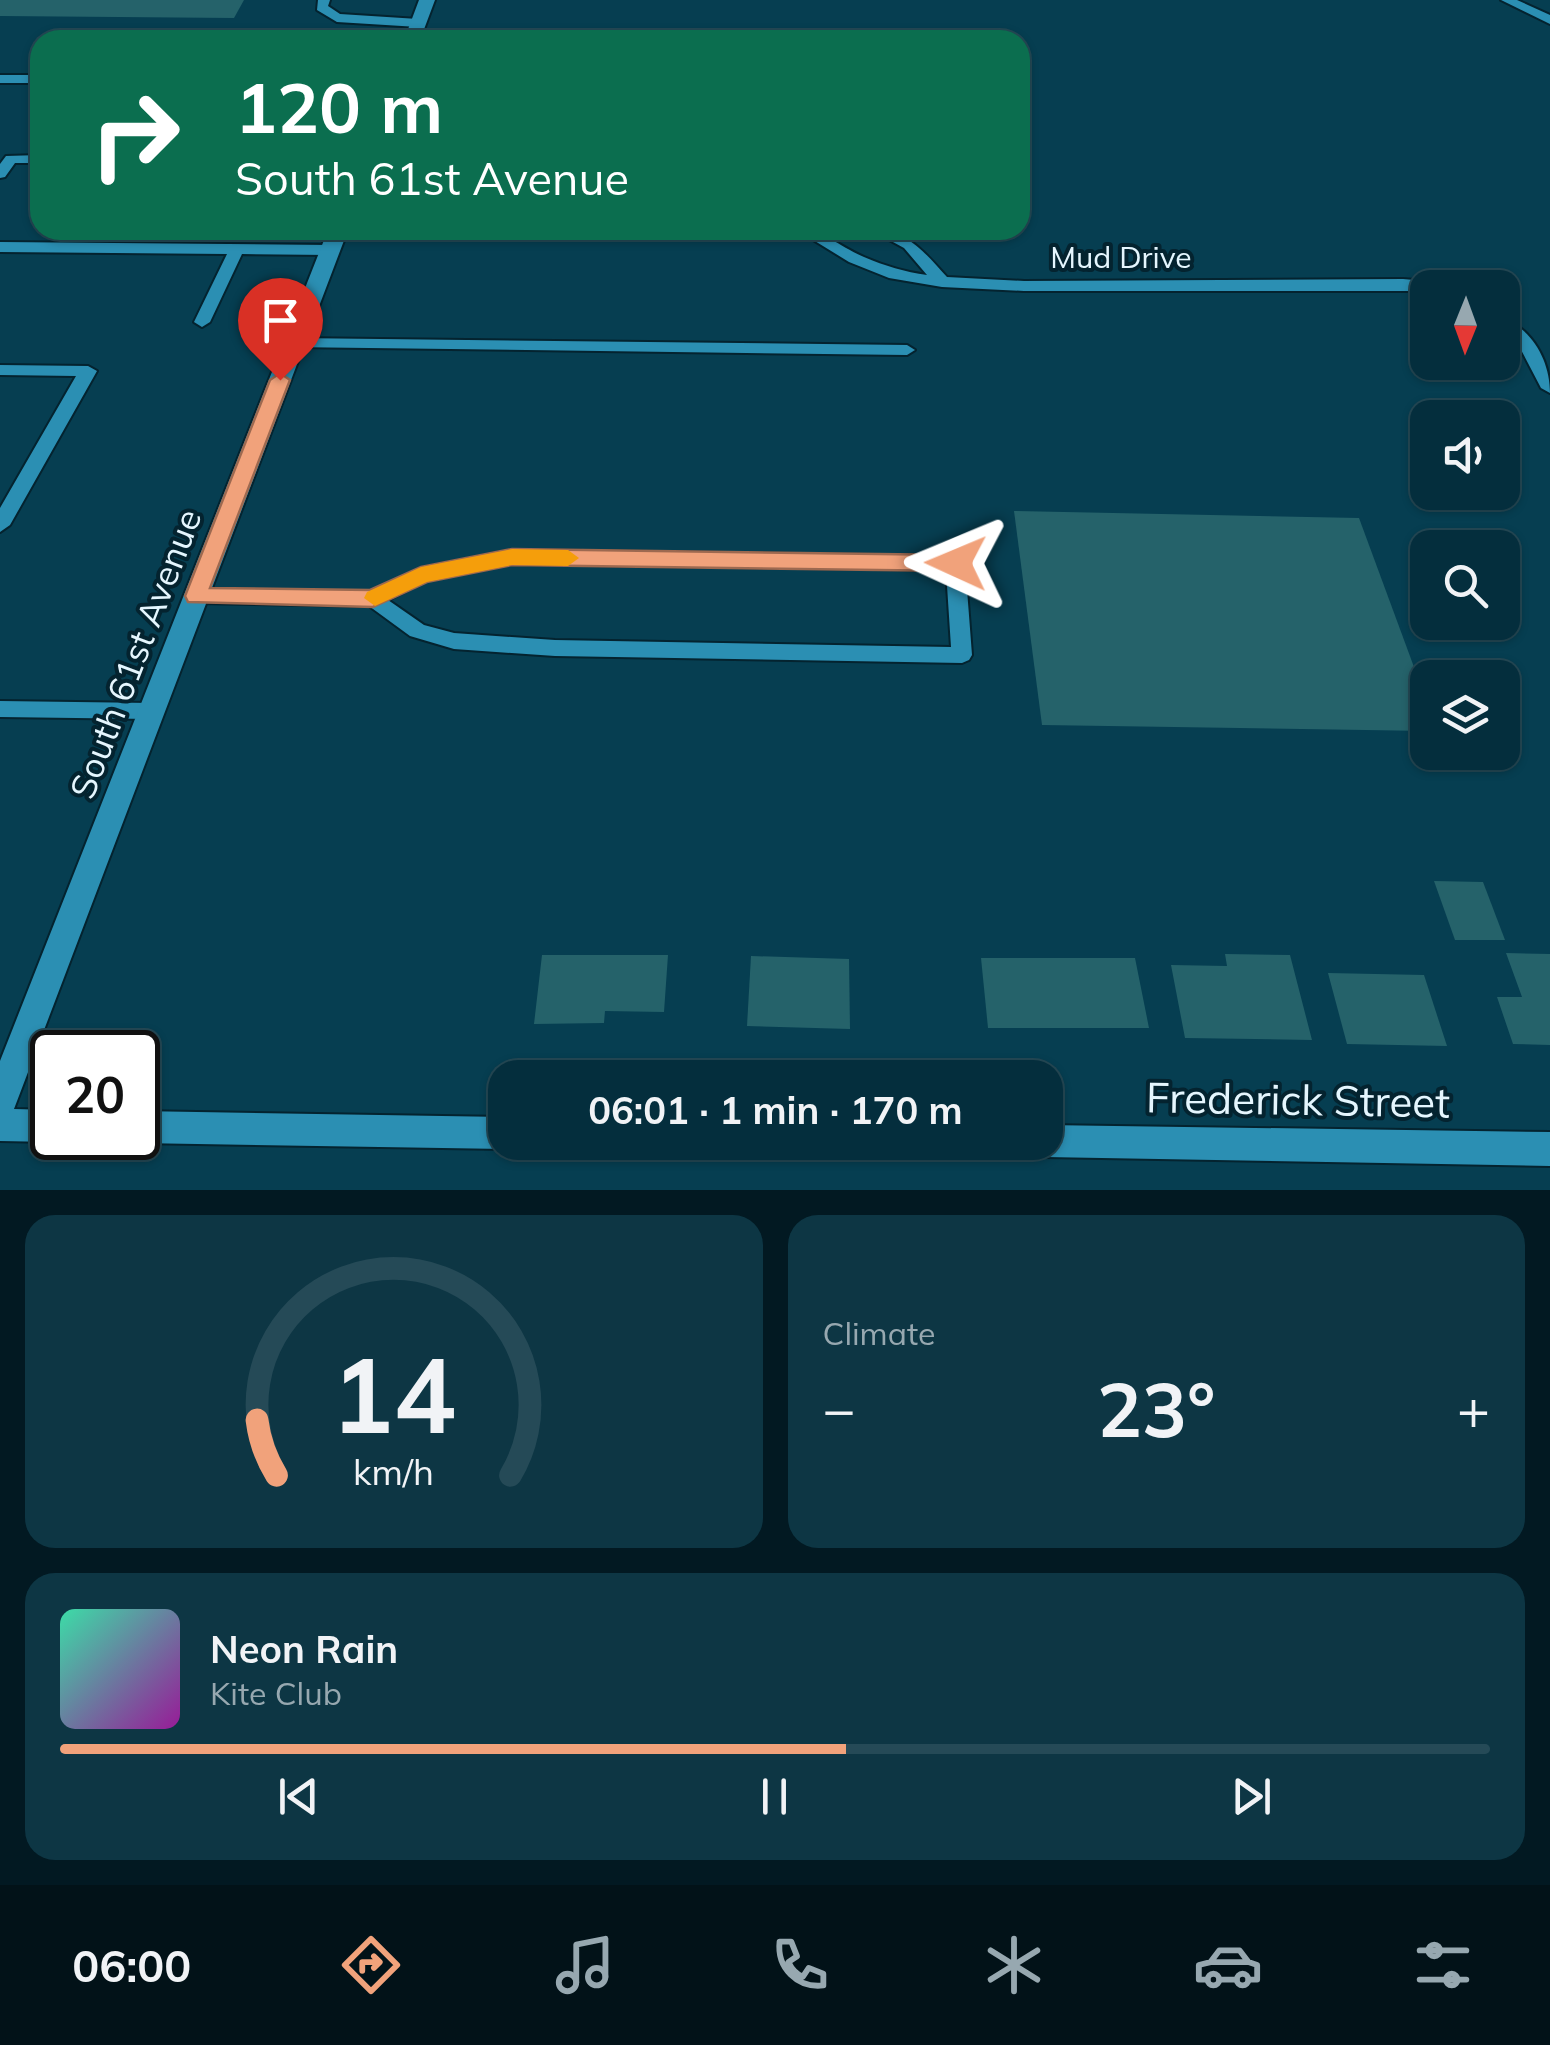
<!DOCTYPE html>
<meta charset="utf-8">
<style>
:root{--surface:#042e3d;--page:#0d3644;--text:#f1f3f6;--muted:#97a8b0;--line:#254a57;--accent:#f1a27b}
body{margin:0;font-family:Mulish,sans-serif;background:var(--page);color:var(--text);height:100vh;display:flex;flex-direction:column;font-size:38px;white-space:nowrap}
*{box-sizing:border-box;margin:0}
p{font-size:32px;color:var(--muted)}
.icon{flex:none;width:55px;height:55px;fill:none;stroke:currentColor;stroke-width:2;stroke-linecap:round;stroke-linejoin:round}
.map{position:relative;height:1190px;overflow:hidden}
.details{display:flex;flex-direction:column;gap:25px;padding:25px;background:#021922;flex:1}
.details>*{flex:none}
.banner{position:absolute;left:30px;top:30px;width:1000px;height:210px;border-radius:30px;box-shadow:0 2px 8px #0004,0 0 0 2px var(--line);background:#0b6e4f;color:#fff;overflow:hidden}
.needle{width:65px;rotate:181deg}
.buttons{position:absolute;left:1410px;top:270px;display:grid;gap:20px}
.buttons a{display:grid;place-items:center;width:110px;height:110px;border-radius:20px;background:var(--surface);box-shadow:0 2px 8px #0004,0 0 0 2px var(--line);font-size:50px}
.speed{position:absolute;left:30px;top:1030px;display:flex;gap:20px;font-size:50px;font-weight:700;text-align:center}
.speed>*{display:grid;place-content:center;width:130px;height:130px;border-radius:50%;background:var(--surface);box-shadow:0 2px 8px #0004,0 0 0 2px var(--line);line-height:1}
.speed .limit{border:5px solid #111;border-radius:15px;background:#fff;color:#111}
.pin{position:absolute;display:grid;place-items:center;width:85px;height:85px;color:#fff;margin:-102px -42px;border-radius:50% 50% 50% 0;rotate:-45deg;box-shadow:0 0 10px #0007}
.pin .icon{rotate:45deg}
.me{position:absolute;width:110px;margin:-55px;rotate:271deg;stroke-linejoin:round;filter:drop-shadow(0 0 8px #0008)}
.turn{display:flex;align-items:center;gap:35px;height:210px;padding:0 40px;font-size:45px}
.turn .icon{width:130px;height:130px;stroke-width:2.5}
.turn b{display:block;font-size:70px;line-height:85px}
.big{font-size:75px;font-weight:700;line-height:1.1}
.details .card{flex:1;display:flex;flex-direction:column;justify-content:center;gap:15px;min-width:0;padding:0 35px;border-radius:30px;background:var(--page)}
.details .dial{align-items:center;gap:0}
.dial svg{height:260px;overflow:visible;fill:none;stroke:var(--line);stroke-width:7;stroke-linecap:round;text-anchor:middle}
.dial text{fill:var(--text);stroke:none}
.song{display:flex;align-items:center;gap:30px}
.cover{width:120px;height:120px;border-radius:15px;background:linear-gradient(135deg,hsl(160 70% 55%),hsl(300 70% 35%))}
.played{height:10px;border-radius:5px;background:linear-gradient(90deg,var(--accent) 55%,var(--line) 55%)}
.keys{display:flex;justify-content:space-around;direction:ltr}
.heat{display:flex;justify-content:space-between;align-items:center;font-size:55px;direction:ltr}
.details .tiles{flex:1;display:grid;gap:25px;grid-template-columns:1fr 1fr}
.card:last-child{grid-column:span 2}
.trip{position:absolute;left:488px;top:1060px;width:575px;height:100px;border-radius:30px;background:var(--surface);box-shadow:0 2px 8px #0004,0 0 0 2px var(--line);font-weight:700;line-height:100px;text-align:center}
.tab-bar{display:flex;height:160px;justify-content:space-around;align-items:center;background:#021218;color:var(--muted)}
.tab-bar .icon{width:70px;height:70px}
.tab-bar .on{color:var(--accent)}
.tab-bar b{font-size:45px;color:var(--text)}
.map>svg:first-child{display:block}
.building{fill:#25626a}
.lines{fill:none;stroke-linecap:round;stroke-linejoin:round}
.lane-casing{stroke:#04232f;stroke-width:4}
.street-casing{stroke:#04232f;stroke-width:4}
.lane{fill:#2b8fb3;fill-rule:evenodd}
.street{fill:#2b8fb3;fill-rule:evenodd}
.route{fill:#f1a27b;stroke:#9d6950;stroke-width:2.5}
.slow{fill:#f59e0b}
.labels{text-anchor:middle;stroke-width:8;stroke-linejoin:round;paint-order:stroke}
.far-street-label{font-size:30px;fill:#e5f6fe;stroke:#04232f}
.street-label{font-size:35px;fill:#e5f6fe;stroke:#04232f}
.near-street-label{font-size:42px;fill:#e5f6fe;stroke:#04232f}
</style>
<div class="map">
<svg width="1550" height="1190" viewBox="0 0 1550 1190">
<rect width="100%" height="100%" fill="#063e51"/>
<g class="building">
<path d="M0,0H244L234,18L0,16Z"/>
<path d="M1014,511L1359,518L1428,705V731L1042,725Z"/>
<path d="M1434,881L1483,882L1505,940H1455Z"/>
<path d="M1506,953L1550,954V1045L1513,1044L1497,997H1522Z"/>
<path d="M1225,954L1290,955L1312,1040L1185,1038L1171,965L1227,966Z"/>
<path d="M542,955H668L664,1012L605,1011L604,1023L534,1024Z"/>
<path d="M751,956L849,959L850,1029L747,1026Z"/>
<path d="M981,958H1135L1149,1028H988Z"/>
<path d="M1328,973L1424,975L1447,1046L1347,1044Z"/>
</g>
<g class="lines">
<g class="lane-casing">
<g id="lane">
<path d="M318,0H330L328,6L340,14L418,19L424,23L418,27L337,22L317,10Z"/>
<path d="M1501,0H1517L1550,15V24Z"/>
<rect x="0" y="75" width="40" height="8"/>
<path d="M40,155V163H15L5,177L0,178V164L6,156Z"/>
<path d="M235,230H252L244,235Z"/>
<path d="M797,230C824,230 840,247 864,257C885,266 905,272 927,275L904,248L871,230C908,230 924,252 947,277L1024,281L1403,279L1449,283L1457,288H1428V291H1024L942,287L889,278L849,262Z"/>
<path d="M0,242L330,245L338,250L330,255L242,254L210,322L202,327L194,322L227,254L0,252Z"/>
<path d="M1502,317C1533,330 1550,361 1550,393L1541,388L1518,344L1502,331Z"/>
<path d="M294,338L907,345L915,350L907,355L288,347V339Z"/>
<path d="M0,365L88,366L97,371L10,525L0,532V508L76,376L0,375Z"/>
<path d="M512,550L955,556L965,563L972,655L969,660L962,663L555,656L454,649L410,636L369,606L196,603L186,596L196,589L370,592L421,568ZM512,564L946,570L951,647L555,640L454,633L424,625L388,600L426,581Z"/>
<path d="M0,701L151,703L159,705L162,711L159,717L151,719L0,717Z"/>
</g>
</g>
<g class="street-casing">
<g id="street">
<path d="M419,0H435L420,40H404Z"/>
<path d="M328,230H348L14,1109L52,1110V1138H64L52,1142L0,1141V1061Z"/>
<path d="M138,1111L505,1117V1142H518L505,1149L138,1143L126,1138H138Z"/>
<path d="M1045,1125L1550,1132V1166L1045,1157L1033,1153L1029,1142H1045Z"/>
</g>
</g>
<use href="#lane" class="lane"/>
<use href="#street" class="street"/>
</g>
<path class="route" d="M280,373L290,380L210,588L370,590L421,567L512,549L956,555L967,563L956,571L512,565L427,582L373,607L188,602L185,596L270,380Z"/>
<path class="slow" d="M512,549L568,550L579,558L568,566L512,565L427,582L375,606L364,598L367,592L421,567Z"/>
<g class="labels">
<g class="far-street-label">
<text x="1121" y="268">Mud Drive</text>
</g>
<g class="street-label">
<text transform="translate(136 654) rotate(-69)" y="12">South 61st Avenue</text>
</g>
<g class="near-street-label">
<text transform="translate(1298 1100) rotate(1)" y="15">Frederick Street</text>
</g>
</g>
</svg>
<div class="buttons">
<a><svg class="needle" viewBox="-14 -14 28 28"><path d="M0-13l5 13h-10z" fill="#e53935"/><path d="M0 13l5-13h-10z" fill="#97a8b0"/></svg></a>
<a><svg class="icon" aria-label="sound" viewBox="0 0 24 24"><path d="M4 9h4l5-4v14l-5-4H4zM17 9q2 3 0 6"/></svg></a>
<a><svg class="icon" aria-label="search" viewBox="0 0 24 24"><circle cx="10" cy="10" r="6"/><path d="M15 15l6 6"/></svg></a>
<a><svg class="icon" aria-label="layers" viewBox="0 0 24 24"><path d="M12 4l9 5-9 5-9-5zM3 14l9 5 9-5"/></svg></a>
</div>
<div class="speed"><div class="limit">20</div></div>
<div class="pin" style="left:280px;top:380px;background:#d93025"><svg class="icon" aria-label="arrive" viewBox="0 0 24 24"><path d="M6 21V4h12l-3 4 3 4H6"/></svg></div>
<svg class="me" style="left:956px;top:563px" viewBox="-20 -20 40 40"><path d="M0-17L14 15 0 8-14 15z" fill="#f1a27b" stroke="#fff" stroke-width="4"/></svg>
<div class="trip">06:01 · 1 min · 170 m</div>
<div class="banner">
<div class="turn"><svg class="icon" aria-label="right" viewBox="0 0 24 24"><path d="M7 20v-9h11M14 6l5 5-5 5"/></svg><div><b>120 m</b>South 61st Avenue</div></div>
</div>
</div>
<section class="details">
<div class="tiles">
<div class="card dial"><svg viewBox="0 0 100 80">
<path d="M14 69A42 42 0 1 1 86 69"/>
<path d="M14 69A42 42 0 0 1 8 52" stroke="#f1a27b"/>
<text x="50" y="56" font-size="32" font-weight="700">14</text>
<text x="50" y="72" font-size="11">km/h</text>
</svg></div>
<div class="card"><p>Climate</p>
<div class="heat"><a>−</a><b class="big">23°</b><a>+</a></div>
</div>
<div class="card">
<div class="song"><i class="cover"></i><div><b>Neon Rain</b><p>Kite Club</p></div></div>
<div class="played"></div>
<div class="keys"><svg class="icon" aria-label="previous" viewBox="0 0 24 24"><path d="M18 5L8 12l10 7zM5 5v14"/></svg><svg class="icon" aria-label="pause" viewBox="0 0 24 24"><path d="M8 5v14M16 5v14"/></svg><svg class="icon" aria-label="next" viewBox="0 0 24 24"><path d="M6 5l10 7-10 7zM19 5v14"/></svg></div>
</div>
</div>
</section>
<nav class="tab-bar">
<b>06:00</b>
<svg class="icon on" aria-label="directions" viewBox="0 0 24 24"><path d="M12 3l9 9-9 9-9-9zM9 14v-3h6M13 9l2 2-2 2"/></svg>
<svg class="icon" aria-label="music" viewBox="0 0 24 24"><path d="M9 18V5l10-2v13"/><circle cx="6" cy="18" r="3"/><circle cx="16" cy="16" r="3"/></svg>
<svg class="icon" aria-label="phone" viewBox="0 0 24 24"><path d="M5 4h4l2 5-3 2q2 4 5 5l2-3 5 2v4C11 20 4 13 5 4z"/></svg>
<svg class="icon" aria-label="climate" viewBox="0 0 24 24"><path d="M12 3v18M4 7l16 10M4 17L20 7"/></svg>
<svg class="icon" aria-label="car" viewBox="0 0 24 24"><path d="M5 17H2v-5l4-1 3-4h7l3 4 3 1v5h-3M9 17h6M6 11h13"/><circle cx="7" cy="17" r="2"/><circle cx="17" cy="17" r="2"/></svg>
<svg class="icon" aria-label="filters" viewBox="0 0 24 24"><path d="M4 7h16M4 17h16"/><circle cx="9" cy="7" r="2"/><circle cx="15" cy="17" r="2"/></svg>
</nav>
